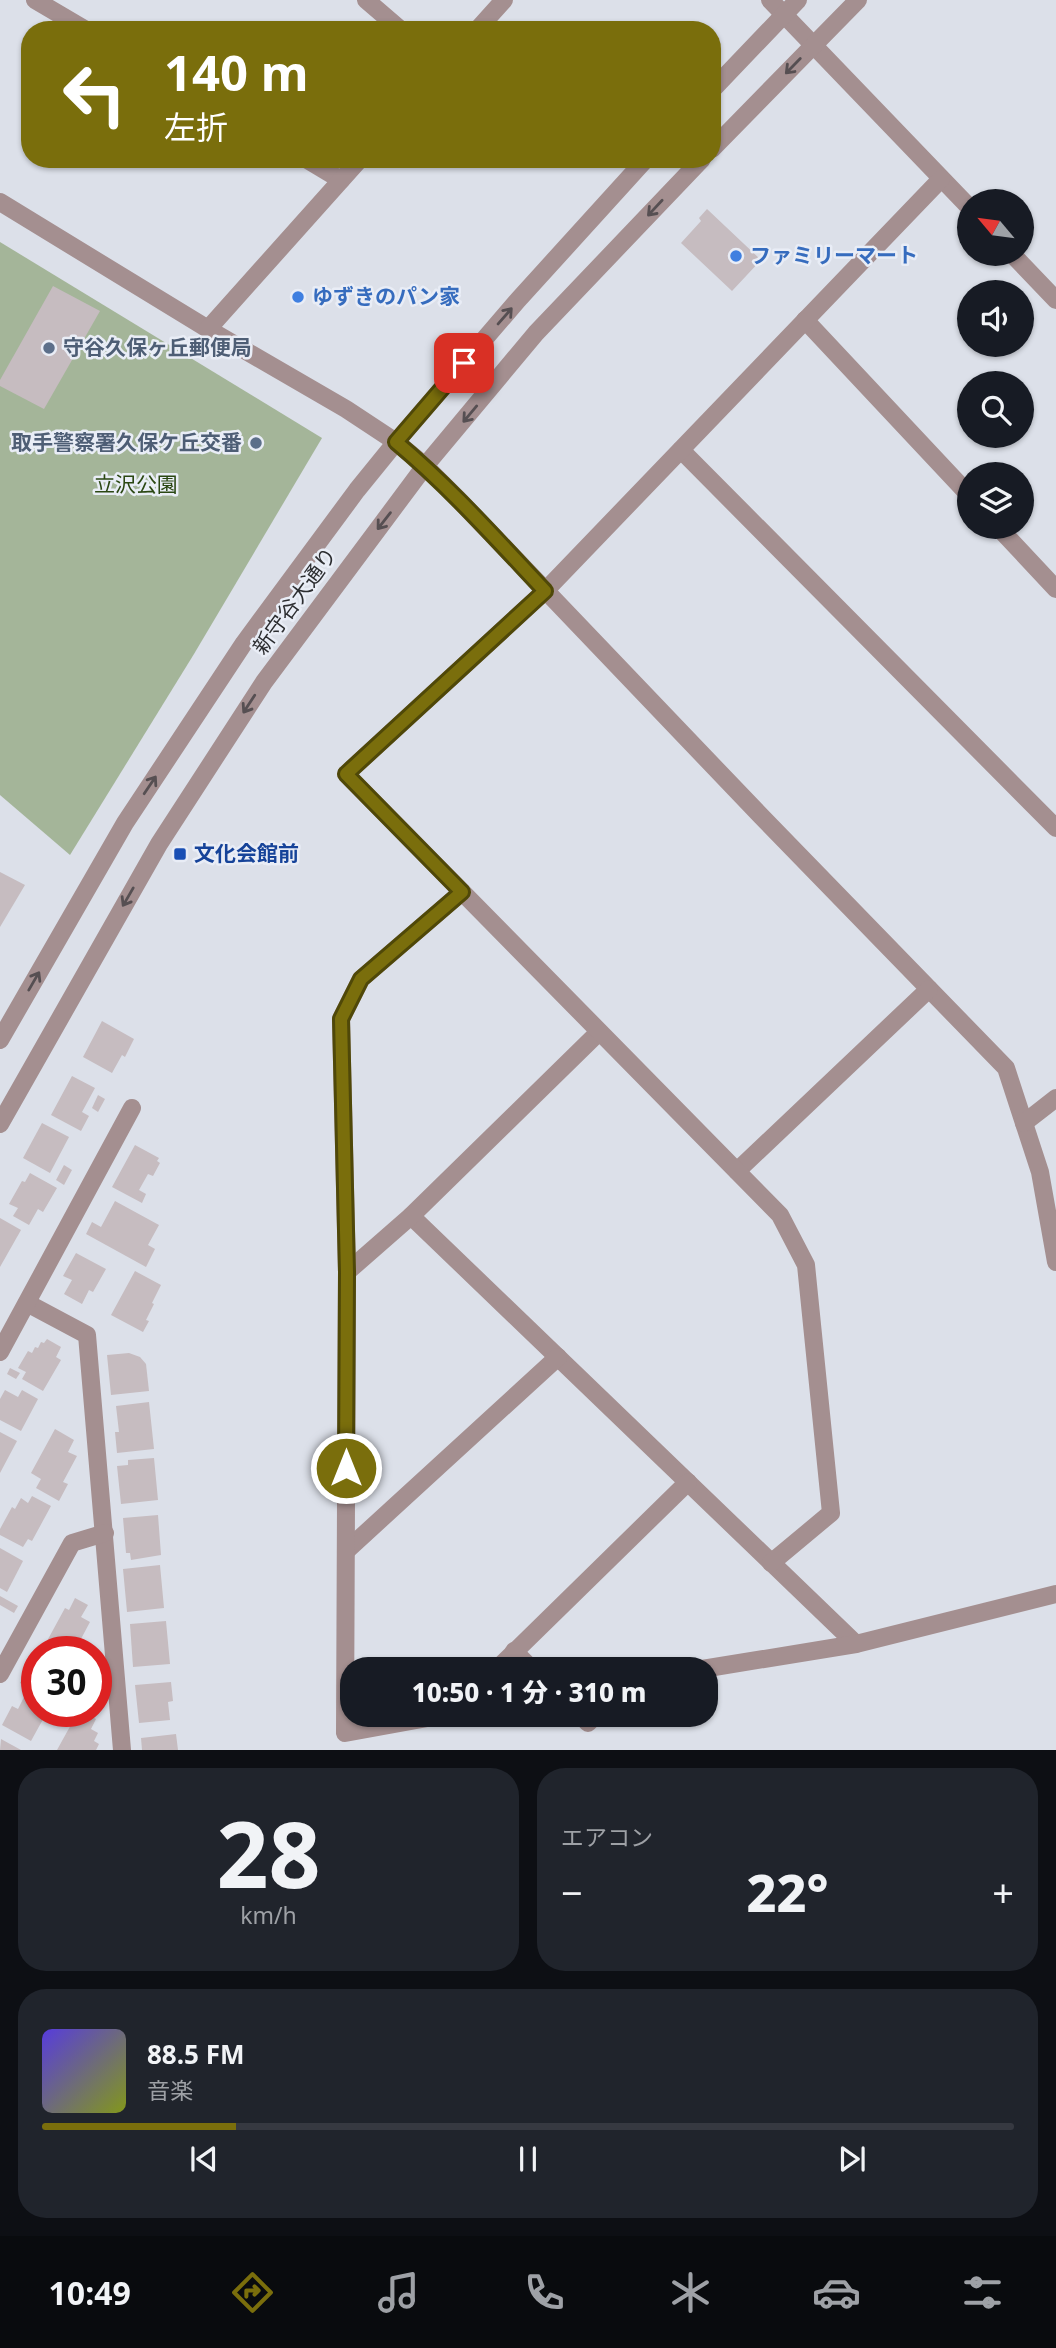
<!DOCTYPE html>
<html lang="ja">
<meta charset="utf-8">
<style>
:root{--surface:#171b24;--page:#20242c;--text:#f1f3f6;--muted:#9ea1a6;--line:#363941;--accent:#7a6e0c}
body{margin:0;font-family:"Noto Sans","Noto Sans JP",sans-serif;background:var(--page);color:var(--text);height:100vh;display:flex;flex-direction:column;font-size:26px;white-space:nowrap}
*{box-sizing:border-box;margin:0}
p{font-size:23px;color:var(--muted)}
.icon{flex:none;width:38px;height:38px;fill:none;stroke:currentColor;stroke-width:2;stroke-linecap:round;stroke-linejoin:round}
.map{position:relative;height:1750px;overflow:hidden}
.side{display:flex;flex-direction:column;gap:18px;padding:18px;background:#0d0f14;flex:1}
.side>*{flex:none}
.hud{position:absolute;left:21px;top:21px;width:700px;height:147px;border-radius:28px;box-shadow:0 2px 5px #0004;background:#7a6e0c;color:#fff;overflow:hidden}
.needle{width:46px;rotate:299deg}
.buttons{position:absolute;left:957px;top:189px;display:grid;gap:14px}
.buttons a{display:grid;place-items:center;width:77px;height:77px;border-radius:50%;background:var(--surface);box-shadow:0 2px 5px #0004;font-size:35px}
.speed{position:absolute;left:21px;top:1636px;display:flex;gap:14px;font-size:35px;font-weight:700;text-align:center}
.speed>*{display:grid;place-content:center;width:91px;height:91px;border-radius:50%;background:var(--surface);box-shadow:0 2px 5px #0004;line-height:1}
.speed .limit{border:10px solid #d22;background:#fff;color:#111}
.pin{position:absolute;display:grid;place-items:center;width:60px;height:60px;color:#fff;margin:-30px;border-radius:14px;box-shadow:0 4px 10px #0006}
.me{position:absolute;width:77px;margin:-38px;rotate:0deg;stroke-linejoin:round;filter:drop-shadow(0 0 5px #0008)}
.turn{display:flex;align-items:center;gap:24px;height:147px;padding:0 28px;font-size:32px}
.turn .icon{width:91px;height:91px;stroke-width:2.5}
.turn b{display:block;font-size:49px;line-height:60px}
.big{font-size:52px;font-weight:800;line-height:1.1}
.side .tile{flex:1;display:flex;flex-direction:column;justify-content:center;gap:10px;min-width:0;padding:0 24px;border-radius:28px;background:var(--page)}
.side .dial{align-items:center;gap:0}
.dial b{font-size:91px;line-height:1}
.song{display:flex;align-items:center;gap:21px}
.cover{width:84px;height:84px;border-radius:10px;background:linear-gradient(135deg,hsl(250 70% 55%),hsl(70 70% 35%))}
.played{height:7px;border-radius:4px;background:linear-gradient(90deg,var(--accent) 20%,var(--line) 20%)}
.keys{display:flex;justify-content:space-around;direction:ltr}
.heat{display:flex;justify-content:space-between;align-items:center;font-size:38px;direction:ltr}
.side .tiles{flex:1;display:grid;gap:18px;grid-template-columns:1fr 1fr}
.tile:last-child{grid-column:span 2}
.trip{position:absolute;left:340px;top:1657px;width:378px;height:70px;border-radius:28px;background:var(--surface);box-shadow:0 2px 5px #0004;font-weight:800;line-height:70px;text-align:center}
.tabs{display:flex;height:112px;justify-content:space-around;align-items:center;background:#090b0e;color:var(--muted)}
.tabs .icon{width:49px;height:49px}
.tabs .selected{color:var(--accent)}
.tabs b{font-size:32px;color:var(--text)}
.map>svg:first-child{display:block}
.green{fill:#a4b599}
.building{fill:#c6bcc0}
.lines{fill:none;stroke-linecap:round;stroke-linejoin:round}
.minor{stroke:#a48f90;stroke-width:18}
.oneway{stroke:#564f52}
.route-casing{stroke:#4f4808;stroke-width:18}
.route{stroke:#7a6e0c;stroke-width:12}
.shop-dot{fill:#3f7fe0;stroke:#e9edf6;stroke-width:2.5}
.service-dot{fill:#5c6f8a;stroke:#e9edf6;stroke-width:2.5}
.transit-dot{fill:#1a4fb4;stroke:#e9edf6;stroke-width:2.5}
.labels{text-anchor:middle;stroke-width:5;stroke-linejoin:round;paint-order:stroke}
.shop-label{font-size:21px;font-weight:bold;fill:#366cbe;stroke:#e9edf6;text-anchor:start}
.service-label{font-size:21px;font-weight:bold;fill:#4e5e75;stroke:#e9edf6;text-anchor:start}
.park-label{font-size:21px;fill:#2a4712;stroke:#e9edf6}
.street-label{font-size:21px;fill:#2c2d30;stroke:#e9edf6}
.transit-label{font-size:21px;font-weight:bold;fill:#164399;stroke:#e9edf6;text-anchor:start}
</style>
<div class="map">
<svg width="1056" height="1750" viewBox="0 0 1056 1750">
<rect width="100%" height="100%" fill="#dce0e9"/>
<path class="green" d="M0,242L322,438L194,654L70,855L0,795Z"/>
<g class="building">
<path d="M707,209L761,260L732,291L681,243L701,221L699,218Z"/>
<path d="M53,286L100,311L44,409L0,386V380Z"/>
<path d="M0,872L25,885L0,927Z"/>
<path d="M102,1021L134,1039L125,1057L122,1055L112,1073L83,1057Z"/>
<path d="M72,1076L95,1088L82,1112L89,1116L81,1131L51,1115Z"/>
<path d="M98,1095L105,1099L98,1112L92,1108Z"/>
<path d="M42,1123L69,1137L50,1173L23,1158Z"/>
<path d="M135,1145L159,1158L157,1161L160,1163L153,1176L148,1174L139,1190L146,1194L142,1203L112,1187Z"/>
<path d="M64,1165L72,1170L64,1185L56,1180Z"/>
<path d="M30,1173L57,1188L43,1212L38,1209L29,1225L13,1216L18,1208L9,1204L22,1181L25,1182Z"/>
<path d="M115,1201L159,1225L148,1245L155,1249L146,1267L86,1234L92,1222L101,1227Z"/>
<path d="M0,1218L21,1230L0,1267Z"/>
<path d="M76,1253L106,1269L93,1292L89,1290L82,1304L64,1294L72,1280L63,1276Z"/>
<path d="M135,1271L161,1285L152,1303L154,1304L146,1320L149,1321L143,1332L111,1315Z"/>
<path d="M47,1339L61,1347L56,1357L61,1360L43,1391L22,1379L26,1372L18,1368L28,1351L32,1353L35,1347L38,1348L41,1342L44,1343Z"/>
<path d="M129,1353L140,1357L146,1364L149,1391L111,1395L107,1355Z"/>
<path d="M10,1368L20,1373L16,1379L7,1374Z"/>
<path d="M5,1390L18,1397L22,1390L38,1399L21,1431L0,1420V1399Z"/>
<path d="M149,1402L154,1449L117,1453L115,1432H119L116,1406Z"/>
<path d="M55,1429L74,1440L68,1452L77,1456L63,1482L68,1484L59,1501L36,1488L41,1479L31,1473Z"/>
<path d="M0,1432L17,1441L0,1473Z"/>
<path d="M154,1458L158,1500L121,1504L117,1466L128,1465V1460Z"/>
<path d="M32,1496L51,1506L32,1541L28,1539L23,1547L0,1535V1529L12,1507L15,1509L21,1498L28,1503Z"/>
<path d="M158,1515L161,1555L131,1560L130,1553H126L123,1518Z"/>
<path d="M0,1548L23,1561L7,1592L0,1588Z"/>
<path d="M160,1565L164,1608L127,1612L123,1569Z"/>
<path d="M0,1596L18,1606L14,1613L0,1605Z"/>
<path d="M75,1598L88,1605L81,1617L90,1622L74,1652H68L47,1641L65,1608L69,1610Z"/>
<path d="M166,1621L170,1664L133,1667L130,1624Z"/>
<path d="M32,1661L37,1663V1692L20,1683Z"/>
<path d="M171,1682L173,1701L168,1702L170,1720L139,1723L135,1685Z"/>
<path d="M24,1697L37,1704V1712H47L31,1741L2,1725L12,1706L18,1709Z"/>
<path d="M78,1712H83L96,1719L91,1729L98,1733L94,1741L99,1744L96,1750H57Z"/>
<path d="M176,1734L178,1750H142L141,1738Z"/>
<path d="M1,1739L21,1750H0Z"/>
</g>
<g class="lines">
<g class="minor">
<path d="M35,0L86,30"/>
<path d="M366,0L401,30"/>
<path d="M770,0L970,208"/>
<path d="M477,30L504,0"/>
<path d="M712,90L798,0"/>
<path d="M712,149L858,0"/>
<path d="M306,159L341,180"/>
<path d="M0,202L208,329L346,409L396,442L425,466L457,498L761,816L1006,1068L1040,1172L1056,1262"/>
<path d="M1012,254L1056,300"/>
<path d="M805,320L970,496"/>
<path d="M208,329L360,159"/>
<path d="M681,450L1056,828"/>
<path d="M998,527L1056,589"/>
<path d="M0,1040L125,823L244,643L357,490L396,442L518,300L646,159"/>
<path d="M1024,1123L1056,1098"/>
<path d="M0,1124L159,844L264,682L425,466L536,333L702,159"/>
<path d="M737,1171L929,989"/>
<path d="M411,1216L856,1644"/>
<path d="M347,1272L411,1216L599,1032"/>
<path d="M27,1303L87,1335L122,1750"/>
<path d="M0,1352L132,1108"/>
<path d="M346,1551L558,1357"/>
<path d="M771,1563L831,1513L806,1265L780,1215L346,774L545,591L941,179"/>
<path d="M514,1651L533,1670"/>
<path d="M496,1670L688,1482"/>
<path d="M696,1670L856,1644L1056,1594"/>
<path d="M0,1674L72,1543L105,1533"/>
<path d="M444,1715L345,1733L347,1272L341,1019L361,979L462,892"/>
<path d="M580,1715L588,1723L596,1715"/>
</g>
</g>
<defs><path id="oneway-shaft" d="M-6 0H5M1.5-3L5.5 0L1.5 3" fill="none" stroke-width="1.6" stroke-linecap="round" stroke-linejoin="round" transform="scale(1.75)"/></defs>
<g class="oneway">
<use href="#oneway-shaft" transform="translate(793 66) rotate(134)"/>
<use href="#oneway-shaft" transform="translate(655 208) rotate(133)"/>
<use href="#oneway-shaft" transform="translate(505 316) rotate(-49)"/>
<use href="#oneway-shaft" transform="translate(470 414) rotate(130)"/>
<use href="#oneway-shaft" transform="translate(384 521) rotate(128)"/>
<use href="#oneway-shaft" transform="translate(249 704) rotate(123)"/>
<use href="#oneway-shaft" transform="translate(150 785) rotate(-56)"/>
<use href="#oneway-shaft" transform="translate(128 897) rotate(120)"/>
<use href="#oneway-shaft" transform="translate(34 981) rotate(-60)"/>
</g>
<g class="lines">
<g class="route-casing">
<path id="route" d="M346,1468L347,1272L341,1019L361,979L462,892L346,774L545,591C497,540 450,487 396,442L464,363"/>
</g>
<use href="#route" class="route"/>
</g>
<g class="shop-dot">
<circle cx="736" cy="256" r="7"/>
<circle cx="298" cy="297" r="7"/>
</g>
<g class="service-dot">
<circle cx="49" cy="348" r="7"/>
<circle cx="256" cy="443" r="7"/>
</g>
<rect class="transit-dot" x="173" y="847" width="14" height="14" rx="3.5"/>
<g class="labels">
<g class="shop-label">
<text x="750" y="263">ファミリーマート</text>
<text x="312" y="304">ゆずきのパン家</text>
</g>
<g class="service-label">
<text x="63" y="355">守谷久保ヶ丘郵便局</text>
<text x="242" y="450" text-anchor="end">取手警察署久保ケ丘交番</text>
</g>
<g class="park-label">
<text x="136" y="492">立沢公園</text>
</g>
<g class="street-label">
<text transform="translate(295 601) rotate(-54)" y="7">新守谷大通り</text>
</g>
<g class="transit-label">
<text x="194" y="861">文化会館前</text>
</g>
</g>
</svg>
<div class="buttons">
<a><svg class="needle" viewBox="-14 -14 28 28"><path d="M0-13l5 13h-10z" fill="#e53935"/><path d="M0 13l5-13h-10z" fill="#9ea1a6"/></svg></a>
<a><svg class="icon" aria-label="sound" viewBox="0 0 24 24"><path d="M4 9h4l5-4v14l-5-4H4zM17 9q2 3 0 6"/></svg></a>
<a><svg class="icon" aria-label="search" viewBox="0 0 24 24"><circle cx="10" cy="10" r="6"/><path d="M15 15l6 6"/></svg></a>
<a><svg class="icon" aria-label="layers" viewBox="0 0 24 24"><path d="M12 4l9 5-9 5-9-5zM3 14l9 5 9-5"/></svg></a>
</div>
<div class="speed"><div class="limit">30</div></div>
<div class="pin" style="left:464px;top:363px;background:#d93025"><svg class="icon" aria-label="arrive" viewBox="0 0 24 24"><path d="M6 21V4h12l-3 4 3 4H6"/></svg></div>
<svg class="me" style="left:346px;top:1468px" viewBox="-20 -20 40 40"><circle r="17" fill="#7a6e0c" stroke="#fff" stroke-width="3"/><path d="M0-11L8 9 0 5-8 9z" fill="#fff"/></svg>
<div class="trip">10:50 · 1 分 · 310 m</div>
<div class="hud">
<div class="turn"><svg class="icon" aria-label="left" viewBox="0 0 24 24"><path d="M17 20v-9H6M10 6l-5 5 5 5"/></svg><div><b>140 m</b>左折</div></div>
</div>
</div>
<section class="side">
<div class="tiles">
<div class="tile dial"><b>28</b><p>km/h</p></div>
<div class="tile"><p>エアコン</p>
<div class="heat"><a>−</a><b class="big">22°</b><a>+</a></div>
</div>
<div class="tile">
<div class="song"><i class="cover"></i><div><b>88.5 FM</b><p>音楽</p></div></div>
<div class="played"></div>
<div class="keys"><svg class="icon" aria-label="previous" viewBox="0 0 24 24"><path d="M18 5L8 12l10 7zM5 5v14"/></svg><svg class="icon" aria-label="pause" viewBox="0 0 24 24"><path d="M8 5v14M16 5v14"/></svg><svg class="icon" aria-label="next" viewBox="0 0 24 24"><path d="M6 5l10 7-10 7zM19 5v14"/></svg></div>
</div>
</div>
</section>
<nav class="tabs">
<b>10:49</b>
<svg class="icon selected" aria-label="directions" viewBox="0 0 24 24"><path d="M12 3l9 9-9 9-9-9zM9 14v-3h6M13 9l2 2-2 2"/></svg>
<svg class="icon" aria-label="music" viewBox="0 0 24 24"><path d="M9 18V5l10-2v13"/><circle cx="6" cy="18" r="3"/><circle cx="16" cy="16" r="3"/></svg>
<svg class="icon" aria-label="phone" viewBox="0 0 24 24"><path d="M5 4h4l2 5-3 2q2 4 5 5l2-3 5 2v4C11 20 4 13 5 4z"/></svg>
<svg class="icon" aria-label="climate" viewBox="0 0 24 24"><path d="M12 3v18M4 7l16 10M4 17L20 7"/></svg>
<svg class="icon" aria-label="car" viewBox="0 0 24 24"><path d="M5 17H2v-5l4-1 3-4h7l3 4 3 1v5h-3M9 17h6M6 11h13"/><circle cx="7" cy="17" r="2"/><circle cx="17" cy="17" r="2"/></svg>
<svg class="icon" aria-label="filters" viewBox="0 0 24 24"><path d="M4 7h16M4 17h16"/><circle cx="9" cy="7" r="2"/><circle cx="15" cy="17" r="2"/></svg>
</nav>
